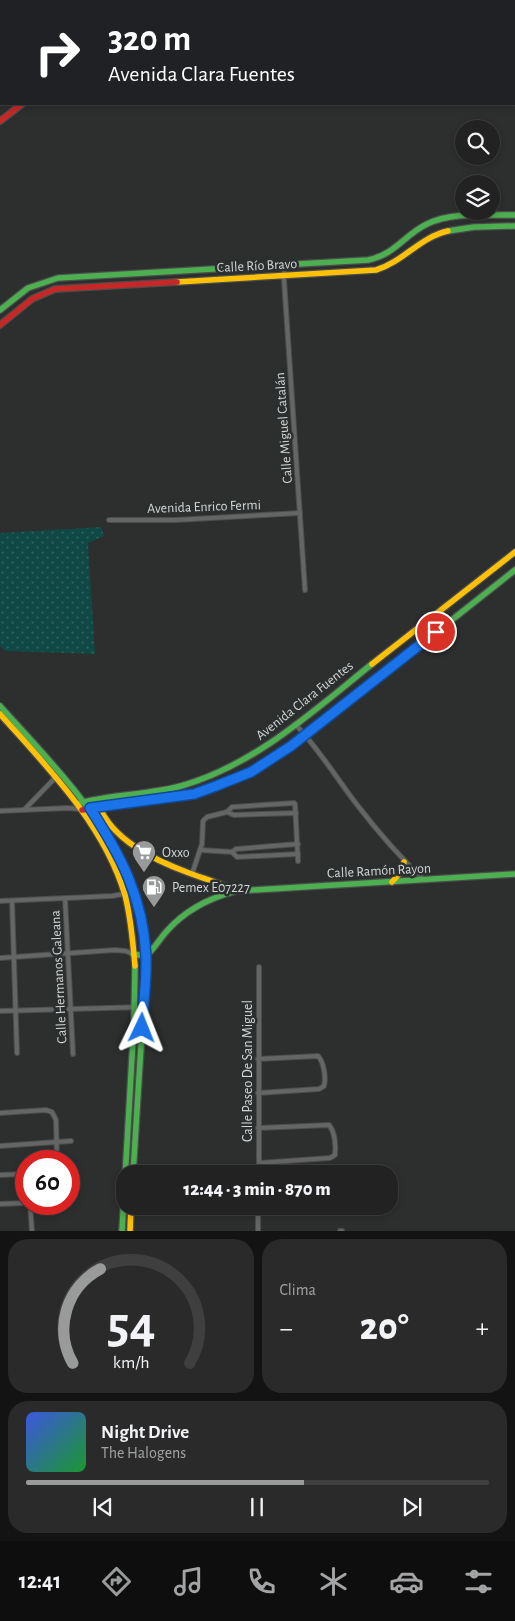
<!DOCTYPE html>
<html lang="es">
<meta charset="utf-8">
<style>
:root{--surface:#222;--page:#2a2a2a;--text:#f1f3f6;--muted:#a2a4a5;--line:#3f3f40;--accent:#999b9a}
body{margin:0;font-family:"Alegreya Sans",sans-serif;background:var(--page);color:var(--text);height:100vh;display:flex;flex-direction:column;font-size:19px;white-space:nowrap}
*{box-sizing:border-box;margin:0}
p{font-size:16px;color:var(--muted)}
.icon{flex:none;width:28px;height:28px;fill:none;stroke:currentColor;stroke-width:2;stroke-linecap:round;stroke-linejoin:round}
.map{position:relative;height:1231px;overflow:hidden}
.details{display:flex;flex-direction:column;gap:8px;padding:8px;background:#131313;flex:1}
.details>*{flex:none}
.top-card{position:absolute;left:0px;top:0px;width:515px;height:105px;box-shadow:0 2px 8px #0003,0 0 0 1px var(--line);background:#202124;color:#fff;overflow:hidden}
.tools{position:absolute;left:455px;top:120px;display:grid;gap:10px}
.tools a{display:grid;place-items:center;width:45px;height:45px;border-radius:50%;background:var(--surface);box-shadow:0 2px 8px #0003,0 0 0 1px var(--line);font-size:25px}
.speed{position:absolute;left:15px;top:1150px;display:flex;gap:10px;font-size:25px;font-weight:700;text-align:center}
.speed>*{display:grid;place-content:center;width:65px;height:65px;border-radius:50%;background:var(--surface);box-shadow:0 2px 8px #0003,0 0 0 1px var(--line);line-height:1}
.speed .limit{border:8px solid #d22;background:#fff;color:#111}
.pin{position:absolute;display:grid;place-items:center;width:42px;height:42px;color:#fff;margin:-21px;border:2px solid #fff;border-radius:50%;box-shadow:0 1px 5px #0007}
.me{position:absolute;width:55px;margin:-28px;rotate:2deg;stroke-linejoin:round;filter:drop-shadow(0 0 4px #0008)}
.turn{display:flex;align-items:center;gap:18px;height:105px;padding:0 25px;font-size:22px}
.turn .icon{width:65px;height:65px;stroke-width:2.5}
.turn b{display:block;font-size:35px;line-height:42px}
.big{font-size:38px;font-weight:800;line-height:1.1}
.details .card{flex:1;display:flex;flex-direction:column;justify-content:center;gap:8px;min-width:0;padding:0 18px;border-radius:20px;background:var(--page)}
.details .dial{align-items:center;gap:0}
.dial svg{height:130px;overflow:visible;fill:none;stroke:var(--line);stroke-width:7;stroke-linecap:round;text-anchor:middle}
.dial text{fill:var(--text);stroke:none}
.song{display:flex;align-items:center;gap:15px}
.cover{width:60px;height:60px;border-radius:8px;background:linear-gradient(135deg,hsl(230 70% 55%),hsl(130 70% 35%))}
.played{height:5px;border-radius:2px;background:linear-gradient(90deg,var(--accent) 60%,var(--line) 60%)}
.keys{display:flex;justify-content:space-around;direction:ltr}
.heat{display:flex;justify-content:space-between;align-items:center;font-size:28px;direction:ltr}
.details .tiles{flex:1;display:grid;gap:8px;grid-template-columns:1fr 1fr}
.card:last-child{grid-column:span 2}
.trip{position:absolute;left:116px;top:1165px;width:282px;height:50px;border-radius:20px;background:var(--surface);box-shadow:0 2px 8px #0003,0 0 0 1px var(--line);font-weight:800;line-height:50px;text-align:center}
.tab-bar{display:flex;height:80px;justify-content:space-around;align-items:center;background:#0e0e0e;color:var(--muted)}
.tab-bar .icon{width:35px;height:35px}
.tab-bar .selected{color:var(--accent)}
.tab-bar b{font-size:22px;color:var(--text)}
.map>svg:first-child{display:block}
.park{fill:url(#park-dots)}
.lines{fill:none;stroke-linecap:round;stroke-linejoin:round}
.canal{stroke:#041e1c;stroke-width:5}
.primary-tunnel{stroke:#464747;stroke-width:6;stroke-dasharray:6 3;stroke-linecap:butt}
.street-casing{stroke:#4b4c4c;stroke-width:6}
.fast-casing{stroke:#4b4c4c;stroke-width:8}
.slow-casing{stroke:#4b4c4c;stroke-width:8}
.jam-casing{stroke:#4b4c4c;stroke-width:8}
.street{stroke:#646565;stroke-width:4}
.fast{stroke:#4caf50;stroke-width:5.5}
.slow{stroke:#ffc107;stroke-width:5.5}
.jam{stroke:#c62828;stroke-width:5.5}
.route-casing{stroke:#114b97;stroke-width:12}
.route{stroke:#1a73e8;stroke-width:9}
.labels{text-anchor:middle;stroke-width:5;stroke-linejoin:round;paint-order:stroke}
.street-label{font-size:14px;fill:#d3d5d4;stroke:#2c2f2f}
.poi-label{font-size:14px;fill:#d3d5d4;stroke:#2c2f2f;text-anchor:start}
</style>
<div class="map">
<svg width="515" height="1231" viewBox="0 0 515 1231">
<defs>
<pattern id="park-dots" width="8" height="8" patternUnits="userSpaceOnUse" patternTransform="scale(1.25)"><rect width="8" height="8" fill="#0f4845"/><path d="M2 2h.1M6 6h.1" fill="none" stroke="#31625f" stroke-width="1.8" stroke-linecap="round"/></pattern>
</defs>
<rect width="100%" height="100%" fill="#2d2e2e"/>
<path class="park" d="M101,527L104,536L88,543L95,654L5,651L0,646V533Z"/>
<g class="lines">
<g class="canal">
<path d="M8,1L10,0"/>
<path d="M0,8L1,7"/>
</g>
<g class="primary-tunnel">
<path d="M79,1L80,0"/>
<path d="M0,50L1,49"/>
</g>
<g class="street-casing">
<g id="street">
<path d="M283,265L305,590"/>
<path d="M109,520H176L300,513"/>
<path d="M295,724C319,749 337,779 358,806C378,832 400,857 424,880"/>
<path d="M24,810L55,778"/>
<path d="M0,811L68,808L80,809"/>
<path d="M227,812L232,807L294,803L295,804L298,861"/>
<path d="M200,850L232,852L236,849L298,844"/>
<path d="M232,852L237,857L298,854"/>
<path d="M192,874L202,844L203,821L207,817L227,812L234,815L296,813"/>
<path d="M65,898L73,1054"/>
<path d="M0,901L112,896L134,892"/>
<path d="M12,901L17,1053"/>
<path d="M0,958L115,950L126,951L133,954"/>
<path d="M0,1011L143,1007"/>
<path d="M258,1059L318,1056C324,1062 326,1078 324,1086L319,1089L258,1093"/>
<path d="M0,1113L46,1110L52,1112L56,1120L57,1161"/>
<path d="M258,1128L329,1125C335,1132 336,1146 335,1155L330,1158L259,1163"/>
<path d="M0,1146L71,1141"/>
<path d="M259,1174V967"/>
<path d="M0,1175L26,1174"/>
<path d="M0,1204L26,1203"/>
<path d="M30,1204L32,1231"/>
<path d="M258,1231V1206"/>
<path d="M340,1231H342"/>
</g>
</g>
<g class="fast-casing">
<g id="fast">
<path d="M0,28L1,27"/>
<path d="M0,37L1,36"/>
<path d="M448,231L474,227L515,226"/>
<path d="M0,310L28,288L58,278L368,260C396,254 404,235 427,224C453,211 487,216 515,215"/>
<path d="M0,706C47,758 98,809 127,874C151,928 144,988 141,1046C138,1088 136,1131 133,1174"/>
<path d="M280,754L291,747L515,570"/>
<path d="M80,803C113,794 148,795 181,786C255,765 313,711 372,664"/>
<path d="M133,954L146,956C154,949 159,940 166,932C185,910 209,898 236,891L515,874"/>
<path d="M122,1231L134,1022L135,966"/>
</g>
</g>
<g class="slow-casing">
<g id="slow">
<path d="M62,1L64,0"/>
<path d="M177,282L376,270C403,262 420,237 448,231"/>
<path d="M372,664L515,552"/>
<path d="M0,714C48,768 104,824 125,895C131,918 133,942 135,966"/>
<path d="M98,804C112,840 154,860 189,873C205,879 221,883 236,891"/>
<path d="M392,882L401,872L404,862"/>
<path d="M130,1231L131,1206"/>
</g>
</g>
<g class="jam-casing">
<g id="jam">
<path d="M53,1L58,0"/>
<path d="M70,1L72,0"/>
<path d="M0,87L1,85"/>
<path d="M0,121L22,104"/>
<path d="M0,325L32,299L55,289L177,282"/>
<path d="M82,810L194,794L251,772L280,754"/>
</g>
</g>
<use href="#street" class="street"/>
<use href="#fast" class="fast"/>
<use href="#slow" class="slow"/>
<use href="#jam" class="jam"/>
</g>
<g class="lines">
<g class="route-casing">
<path id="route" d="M142,1028C143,1004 147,980 146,956C143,897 121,856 90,808L194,794L216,786L251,772L291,746L436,632"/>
</g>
<use href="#route" class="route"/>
</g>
<defs>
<g id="supermarket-pin" transform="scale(1.25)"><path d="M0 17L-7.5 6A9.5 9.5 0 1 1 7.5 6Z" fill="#999b9a" stroke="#2c2f2f"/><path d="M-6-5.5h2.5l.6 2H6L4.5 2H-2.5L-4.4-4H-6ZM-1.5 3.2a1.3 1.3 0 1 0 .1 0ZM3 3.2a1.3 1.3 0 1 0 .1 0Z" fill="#fff"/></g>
<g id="fuel-pin" transform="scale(1.25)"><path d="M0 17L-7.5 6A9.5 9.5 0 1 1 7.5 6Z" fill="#999b9a" stroke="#2c2f2f"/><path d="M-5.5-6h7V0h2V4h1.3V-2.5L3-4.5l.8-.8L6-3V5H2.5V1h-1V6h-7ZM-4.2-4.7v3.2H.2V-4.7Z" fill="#fff"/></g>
</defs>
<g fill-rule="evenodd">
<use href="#supermarket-pin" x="144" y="852"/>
<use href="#fuel-pin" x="154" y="887"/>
</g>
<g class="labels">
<g class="street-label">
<text transform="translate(257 265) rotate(-3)" y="5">Calle Río Bravo</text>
<text transform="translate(283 428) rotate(-94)" y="5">Calle Miguel Catalán</text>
<text transform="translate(204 506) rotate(-2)" y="5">Avenida Enrico Fermi</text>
<text transform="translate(304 700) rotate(-38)" y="5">Avenida Clara Fuentes</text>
<text transform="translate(379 870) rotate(-3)" y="5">Calle Ramón Rayon</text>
<text transform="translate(58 977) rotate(-93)" y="5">Calle Hermanos Galeana</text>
<text transform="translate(247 1071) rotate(-90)" y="5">Calle Paseo De San Miguel</text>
</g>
<g class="poi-label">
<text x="162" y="857">Oxxo</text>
<text x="172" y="892">Pemex E07227</text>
</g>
</g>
</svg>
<div class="tools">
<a><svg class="icon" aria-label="search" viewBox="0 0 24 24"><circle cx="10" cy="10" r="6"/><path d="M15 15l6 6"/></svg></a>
<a><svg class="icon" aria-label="layers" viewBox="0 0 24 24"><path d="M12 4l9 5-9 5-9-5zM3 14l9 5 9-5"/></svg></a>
</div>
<div class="speed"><div class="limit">60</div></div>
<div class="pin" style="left:436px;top:632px;background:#d93025"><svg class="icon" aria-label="arrive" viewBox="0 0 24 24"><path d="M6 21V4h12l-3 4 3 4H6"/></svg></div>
<svg class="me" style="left:142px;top:1028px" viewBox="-20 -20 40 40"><path d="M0-17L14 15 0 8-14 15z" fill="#1a73e8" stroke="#fff" stroke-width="4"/></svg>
<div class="trip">12:44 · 3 min · 870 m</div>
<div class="top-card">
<div class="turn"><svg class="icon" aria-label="right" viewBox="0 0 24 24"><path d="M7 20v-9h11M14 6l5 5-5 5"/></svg><div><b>320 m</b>Avenida Clara Fuentes</div></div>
</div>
</div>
<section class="details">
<div class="tiles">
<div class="card dial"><svg viewBox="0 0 100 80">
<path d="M14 69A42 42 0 1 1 86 69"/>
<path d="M14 69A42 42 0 0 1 31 11" stroke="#999b9a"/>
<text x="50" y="56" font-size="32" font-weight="700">54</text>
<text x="50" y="72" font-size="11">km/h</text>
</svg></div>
<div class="card"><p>Clima</p>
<div class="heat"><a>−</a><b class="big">20°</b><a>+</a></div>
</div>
<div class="card">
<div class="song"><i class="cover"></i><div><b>Night Drive</b><p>The Halogens</p></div></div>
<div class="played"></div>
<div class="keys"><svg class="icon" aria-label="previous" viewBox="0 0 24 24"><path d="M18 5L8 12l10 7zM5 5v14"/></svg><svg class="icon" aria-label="pause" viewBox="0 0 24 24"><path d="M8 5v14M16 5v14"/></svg><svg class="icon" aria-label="next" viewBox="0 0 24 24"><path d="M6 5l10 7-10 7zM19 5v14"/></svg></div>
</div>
</div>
</section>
<nav class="tab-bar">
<b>12:41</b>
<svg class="icon selected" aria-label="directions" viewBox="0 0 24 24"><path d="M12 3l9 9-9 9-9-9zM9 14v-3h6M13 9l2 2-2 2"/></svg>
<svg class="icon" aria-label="music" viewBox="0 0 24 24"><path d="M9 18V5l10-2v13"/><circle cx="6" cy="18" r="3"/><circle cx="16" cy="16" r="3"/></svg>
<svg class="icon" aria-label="phone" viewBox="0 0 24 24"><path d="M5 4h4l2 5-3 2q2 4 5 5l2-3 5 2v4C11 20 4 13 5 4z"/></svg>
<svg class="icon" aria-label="climate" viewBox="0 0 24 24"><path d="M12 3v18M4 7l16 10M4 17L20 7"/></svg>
<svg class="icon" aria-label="car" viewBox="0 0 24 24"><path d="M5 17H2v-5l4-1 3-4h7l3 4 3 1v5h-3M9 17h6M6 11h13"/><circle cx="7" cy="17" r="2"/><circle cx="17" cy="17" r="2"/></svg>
<svg class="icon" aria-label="filters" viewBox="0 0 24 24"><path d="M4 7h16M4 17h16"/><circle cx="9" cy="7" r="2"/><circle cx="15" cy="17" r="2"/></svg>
</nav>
